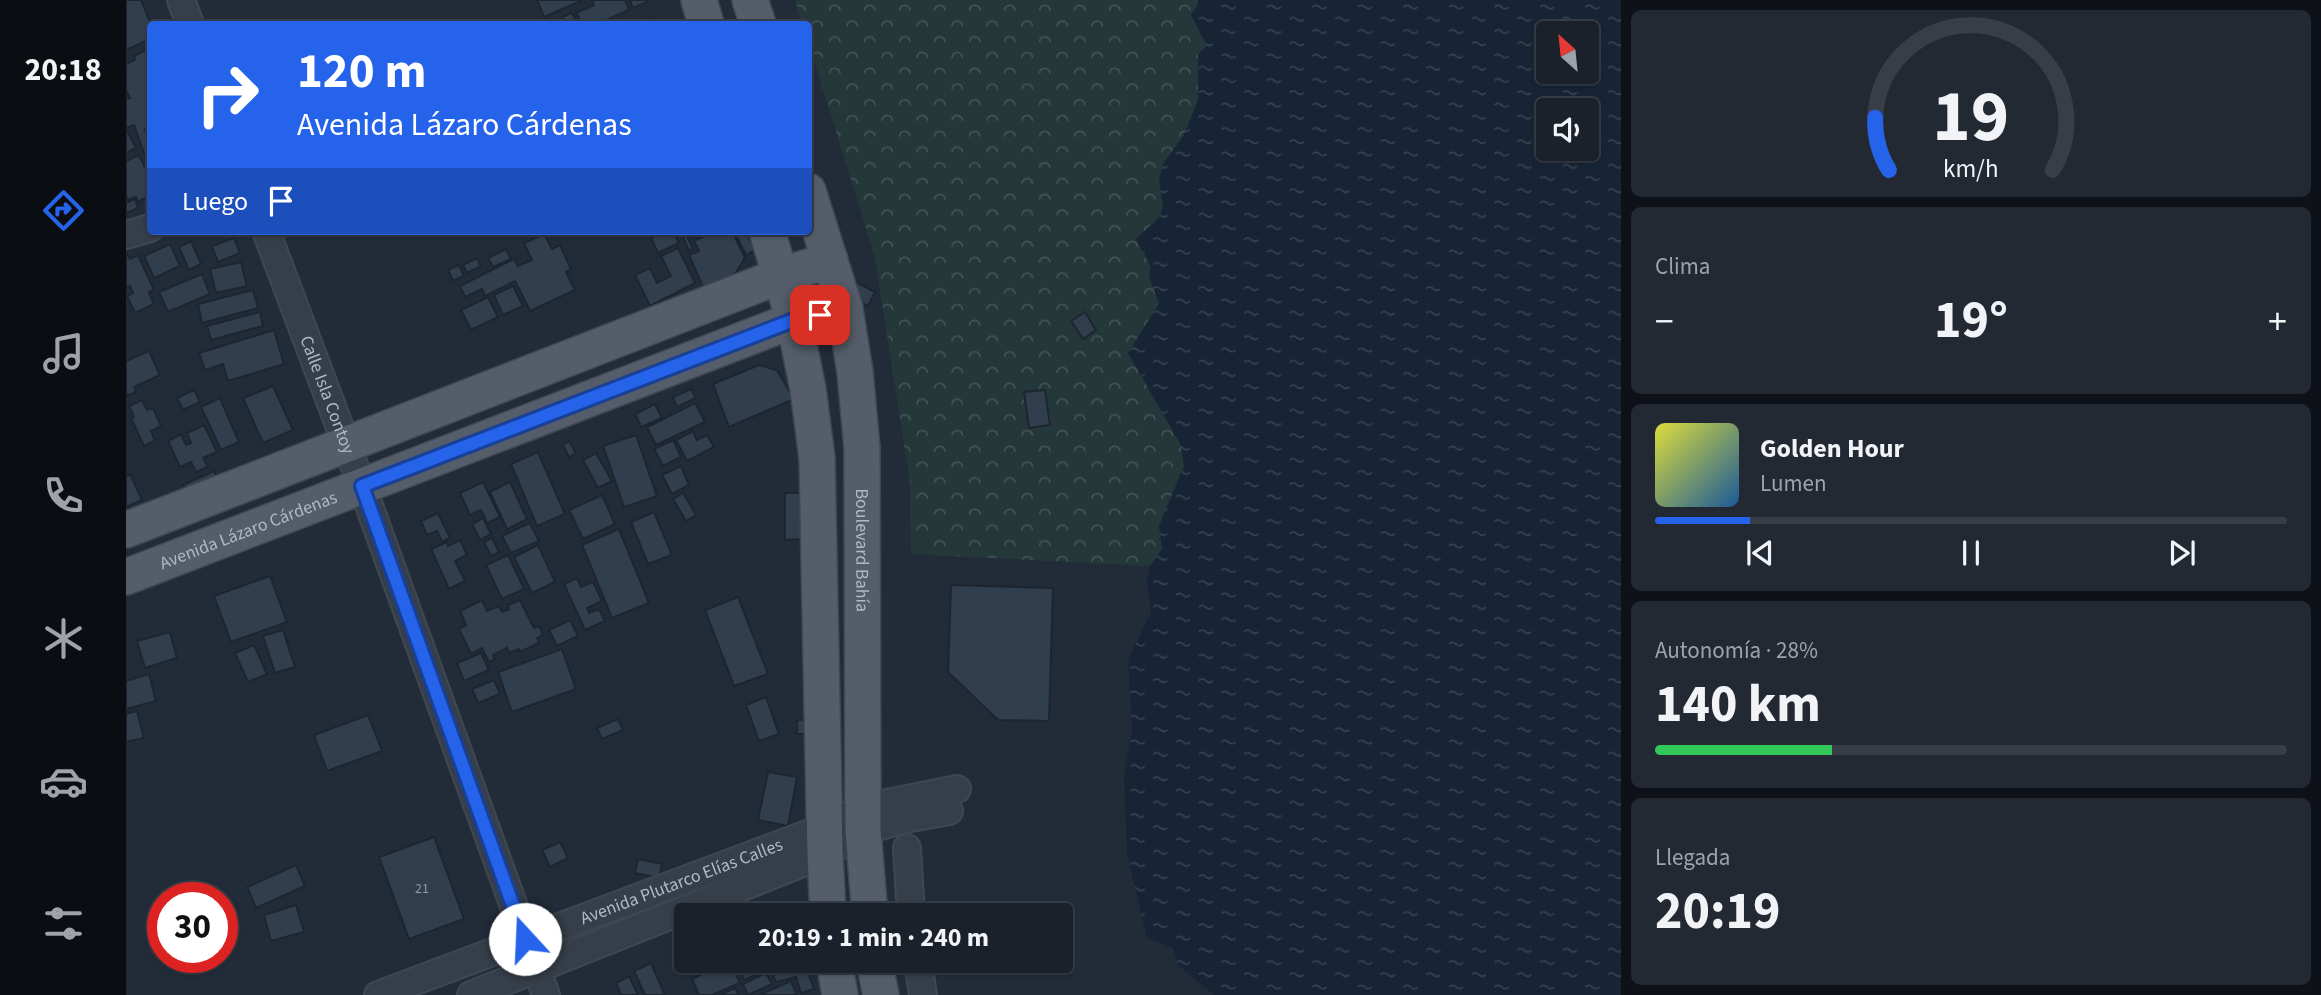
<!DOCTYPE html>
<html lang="es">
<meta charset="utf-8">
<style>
:root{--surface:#1a212b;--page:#232933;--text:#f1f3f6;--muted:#9fa3a9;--line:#383e47;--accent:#2563eb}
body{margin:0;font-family:"Source Sans 3",sans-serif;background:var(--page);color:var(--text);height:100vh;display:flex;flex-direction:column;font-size:26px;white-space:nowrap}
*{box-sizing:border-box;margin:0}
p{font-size:23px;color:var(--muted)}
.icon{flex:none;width:38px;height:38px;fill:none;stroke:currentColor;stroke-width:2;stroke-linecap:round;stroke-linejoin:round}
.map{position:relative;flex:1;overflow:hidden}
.sheet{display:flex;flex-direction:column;gap:10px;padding:10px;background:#0e1218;width:700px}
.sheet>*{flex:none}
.guide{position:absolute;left:21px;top:21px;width:665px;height:214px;border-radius:7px;box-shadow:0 2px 5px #0004,0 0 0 2px var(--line);background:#2563eb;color:#fff;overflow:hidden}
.needle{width:46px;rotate:333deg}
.controls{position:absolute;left:1410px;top:21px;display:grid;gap:14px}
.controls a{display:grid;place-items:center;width:63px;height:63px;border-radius:7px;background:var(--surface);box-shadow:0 2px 5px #0004,0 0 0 2px var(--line);font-size:35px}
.speed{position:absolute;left:21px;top:882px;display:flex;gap:14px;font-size:35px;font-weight:700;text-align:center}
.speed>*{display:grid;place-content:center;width:91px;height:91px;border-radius:50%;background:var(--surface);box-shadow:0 2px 5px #0004,0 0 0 2px var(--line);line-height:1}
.speed .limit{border:10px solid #d22;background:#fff;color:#111}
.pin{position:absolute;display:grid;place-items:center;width:60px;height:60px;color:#fff;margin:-30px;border-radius:14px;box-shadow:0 4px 10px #0006}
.me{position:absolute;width:77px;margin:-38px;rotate:340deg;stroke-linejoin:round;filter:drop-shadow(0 0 5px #0008)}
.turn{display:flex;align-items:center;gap:24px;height:147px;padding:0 35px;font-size:32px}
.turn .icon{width:91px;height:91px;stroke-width:2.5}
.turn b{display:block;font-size:49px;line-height:60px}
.then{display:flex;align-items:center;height:66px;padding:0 35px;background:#0003;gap:14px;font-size:26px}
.big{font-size:52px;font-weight:700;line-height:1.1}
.sheet .tile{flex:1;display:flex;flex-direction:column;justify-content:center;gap:10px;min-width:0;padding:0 24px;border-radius:10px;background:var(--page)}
.sheet .dial{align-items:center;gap:0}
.dial svg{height:182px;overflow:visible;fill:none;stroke:var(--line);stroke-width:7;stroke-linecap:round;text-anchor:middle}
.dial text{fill:var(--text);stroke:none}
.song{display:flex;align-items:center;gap:21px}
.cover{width:84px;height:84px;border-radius:10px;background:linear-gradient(135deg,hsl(60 70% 55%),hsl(210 70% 35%))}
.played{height:7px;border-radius:4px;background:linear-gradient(90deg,var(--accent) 15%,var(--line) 15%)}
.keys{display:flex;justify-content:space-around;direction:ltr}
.heat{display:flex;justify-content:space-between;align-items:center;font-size:38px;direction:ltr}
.charge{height:10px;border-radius:5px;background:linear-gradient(90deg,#34c759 28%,var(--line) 0)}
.trip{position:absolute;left:548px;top:903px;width:399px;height:70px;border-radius:7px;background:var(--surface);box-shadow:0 2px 5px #0004,0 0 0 2px var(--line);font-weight:700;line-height:70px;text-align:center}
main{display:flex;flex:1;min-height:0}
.tab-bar{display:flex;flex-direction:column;width:126px;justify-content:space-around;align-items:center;background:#0a0d11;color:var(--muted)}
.tab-bar .icon{width:49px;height:49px}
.tab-bar .on{color:var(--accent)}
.tab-bar b{font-size:32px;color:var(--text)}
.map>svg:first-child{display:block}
.forest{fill:url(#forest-crowns)}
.water{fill:url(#water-ripples);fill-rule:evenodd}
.building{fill:#313e4d;stroke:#1d2530;stroke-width:2}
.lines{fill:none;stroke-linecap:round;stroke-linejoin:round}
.minor-casing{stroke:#3f4752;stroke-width:30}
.major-casing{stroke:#3f4752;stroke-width:38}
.minor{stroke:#363e49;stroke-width:26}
.major{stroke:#545d69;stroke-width:35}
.route-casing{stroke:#184099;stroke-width:18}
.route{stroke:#2563eb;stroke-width:12}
.labels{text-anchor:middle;stroke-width:7;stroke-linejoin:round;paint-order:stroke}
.number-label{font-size:14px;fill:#9099a6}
.street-label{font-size:18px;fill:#b1b9c5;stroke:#1b232e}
</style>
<main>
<nav class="tab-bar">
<b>20:18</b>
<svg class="icon on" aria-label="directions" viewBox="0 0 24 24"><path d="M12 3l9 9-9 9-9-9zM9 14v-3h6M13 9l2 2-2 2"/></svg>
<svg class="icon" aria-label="music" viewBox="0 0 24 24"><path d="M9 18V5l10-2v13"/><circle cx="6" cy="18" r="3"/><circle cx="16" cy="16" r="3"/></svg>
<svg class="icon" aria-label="phone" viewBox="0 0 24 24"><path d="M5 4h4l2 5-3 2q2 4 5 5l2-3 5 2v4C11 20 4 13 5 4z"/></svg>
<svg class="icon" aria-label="climate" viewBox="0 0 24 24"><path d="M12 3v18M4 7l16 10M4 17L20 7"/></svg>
<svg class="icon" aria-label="car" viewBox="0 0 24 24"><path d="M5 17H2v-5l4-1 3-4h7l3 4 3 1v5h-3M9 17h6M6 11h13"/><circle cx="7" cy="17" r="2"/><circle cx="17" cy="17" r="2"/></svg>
<svg class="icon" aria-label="filters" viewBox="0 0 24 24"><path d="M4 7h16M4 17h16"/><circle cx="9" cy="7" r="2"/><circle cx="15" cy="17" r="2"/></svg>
</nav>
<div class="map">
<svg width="1495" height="995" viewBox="0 0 1495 995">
<defs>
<pattern id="forest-crowns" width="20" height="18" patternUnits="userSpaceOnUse" patternTransform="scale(1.75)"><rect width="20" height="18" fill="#24383a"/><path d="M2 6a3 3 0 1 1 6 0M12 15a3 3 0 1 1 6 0" fill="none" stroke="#415355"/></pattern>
<pattern id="water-ripples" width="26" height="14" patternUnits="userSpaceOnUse" patternTransform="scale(1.75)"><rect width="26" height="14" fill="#162436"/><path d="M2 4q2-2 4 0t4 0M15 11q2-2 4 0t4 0" fill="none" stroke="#364252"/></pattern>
</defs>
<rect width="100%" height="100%" fill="#222c39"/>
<path class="forest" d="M669,0H1072V5L1065,15L1081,46L1072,54V100L1058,135L1037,164L1033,180L1037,206L1033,218L1010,239L1025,267L1023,276L1033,304L1002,353L1055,445L1058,466L1033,526L1036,549L1024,566L785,554L784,483L749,257L683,44L682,24H676Z"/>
<path class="water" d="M1072,0H1495V995H1088L1053,966L1047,948L1021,938L1001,855L998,776L1006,730L1002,660L1025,612L1021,580L1024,566L1036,549L1033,526L1058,466L1055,445L1002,353L1033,304L1023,275L1025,267L1010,239L1033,218L1037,206L1033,180L1037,164L1058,135L1072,100V54L1081,46L1065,15L1072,5ZM1423,33H1461V72H1423ZM1423,110H1461V149H1423Z"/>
<g class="building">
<path d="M0,0H15L25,24L24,39L0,50Z"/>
<path d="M411,0H455V1L418,17Z"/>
<path d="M466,0H499L503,10L471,24H456L450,13L468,5Z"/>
<path d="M504,0H520L521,2L507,8Z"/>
<path d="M446,13L451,24H439L436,17Z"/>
<path d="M525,18L528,24H509Z"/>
<path d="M24,48V127L19,129L24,145V159L21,161L8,125L0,128V99L4,98L0,90V64L9,60L8,56Z"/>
<path d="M2,132L10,148L0,153V133Z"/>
<path d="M13,155L21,171L24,169V196L12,202L10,197L2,200L0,195V161Z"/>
<path d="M9,199L12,208L0,213V203Z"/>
<path d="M540,231H547L553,243L532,253L525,238Z"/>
<path d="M560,231H577L565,237Z"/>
<path d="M588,231H606L619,258L607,277L578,289L563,255L573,251L568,241Z"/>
<path d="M608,231H620L629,250L620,255Z"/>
<path d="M560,233L567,249L563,251L556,235Z"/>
<path d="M418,234L426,249L434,245L445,269L440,272L449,290L404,311L389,281L359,296L356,289L339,297L334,286L388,259L392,266L406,260L398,243Z"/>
<path d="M108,238L114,253L92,262L86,246Z"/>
<path d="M65,241L75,264L63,270L53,247Z"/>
<path d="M44,244L54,266L28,278L18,256Z"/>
<path d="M552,248L569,283L524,306L509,275L524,268L531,283L545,276L535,256Z"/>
<path d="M380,249L385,259L367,267L362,258Z"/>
<path d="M0,253L4,259L12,255L28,290L23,292L28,304L9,313L1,296L7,293L4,286L0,288Z"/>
<path d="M351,258L355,266L341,273L337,265Z"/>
<path d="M115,262L121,286L90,293L84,269Z"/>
<path d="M333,265L338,276L327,281L322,270Z"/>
<path d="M76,274L84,294L42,312L33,292Z"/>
<path d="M730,282L749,292L742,306L723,296Z"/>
<path d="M387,286L397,306L377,315L368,295Z"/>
<path d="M127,290L132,308L76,323L72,304Z"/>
<path d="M362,297L372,317L345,330L335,310Z"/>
<path d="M134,312L137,326L85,340L81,326Z"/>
<path d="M959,312L970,330L957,339L945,321Z"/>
<path d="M148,330L158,364L102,381L97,364L79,370L73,353Z"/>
<path d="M23,351L34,375L8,387L10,392L0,396V361Z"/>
<path d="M633,365L651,370L668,399L603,427L587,384Z"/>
<path d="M147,386L167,430L137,443L117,398Z"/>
<path d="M565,389L570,398L551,407L547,397Z"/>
<path d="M68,390L74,402L57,410L51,398Z"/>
<path d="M919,390L924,425L903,428L898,392Z"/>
<path d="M94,398L113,442L95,450L75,407Z"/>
<path d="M16,400L21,410L27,408L35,426L25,431L29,441L18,446L5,418L8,417L3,406Z"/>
<path d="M569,403L579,422L530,445L521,427Z"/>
<path d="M529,404L536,418L515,427L509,414Z"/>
<path d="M78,425L91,452L77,458L82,467L70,472L65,462L54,467L42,441L55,434L60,445L65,443L61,433Z"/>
<path d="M567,431L571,440L581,435L588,447L561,461L550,440Z"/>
<path d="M510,435L531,496L498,507L477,446Z"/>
<path d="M547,440L555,457L537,466L528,449Z"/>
<path d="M443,441L450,453L443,457L437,445Z"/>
<path d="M412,452L439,514L411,526L385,464Z"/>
<path d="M470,453L486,481L472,488L457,460Z"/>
<path d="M555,466L563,485L546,494L536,475Z"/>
<path d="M88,471L94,483L62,497L57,485Z"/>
<path d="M4,474L16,500L0,507V476Z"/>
<path d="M357,482L374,517L361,523L355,510L344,515L334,493Z"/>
<path d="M384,482L401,519L381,529L364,492Z"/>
<path d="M557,493L570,515L560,521L547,499Z"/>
<path d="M659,493H675V539L659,540Z"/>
<path d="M476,495L489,524L457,539L443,510Z"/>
<path d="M528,512L546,555L522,564L505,522Z"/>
<path d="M312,513L324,538L316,542L311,531L301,535L295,521Z"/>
<path d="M357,518L365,534L354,540L346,524Z"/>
<path d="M404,523L413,541L385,553L376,536Z"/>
<path d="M493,529L523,603L486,618L456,545Z"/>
<path d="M366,538L373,552L365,556L358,542Z"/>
<path d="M334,540L341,555L329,561L339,581L323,589L305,549L321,542L322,546Z"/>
<path d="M412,545L429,582L406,593L388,557Z"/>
<path d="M382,555L398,589L376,599L360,565Z"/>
<path d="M144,576L161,622L105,642L88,596Z"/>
<path d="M451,578L455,587L467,582L476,601L461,608L463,613L473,609L479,621L459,630L438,584Z"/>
<path d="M825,585L927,588L923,721L872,720L822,672Z"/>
<path d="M612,597L642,674L608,686L579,610Z"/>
<path d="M356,600L361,611L373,606L376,612L383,609L382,605L394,600L408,628L413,626L417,635L411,638L413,643L394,652L393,649L383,653L381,648L367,655L369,659L363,662L356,648L345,654L333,629L340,625L334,611Z"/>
<path d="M444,620L452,636L431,646L423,630Z"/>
<path d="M157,630L169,667L149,673L137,636Z"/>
<path d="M44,632L51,658L19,668L11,641Z"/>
<path d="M128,645L141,674L122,682L109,653Z"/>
<path d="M436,649L450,689L386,712L372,672Z"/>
<path d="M355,653L363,670L338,681L331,663Z"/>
<path d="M23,674L30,701L0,709V681Z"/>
<path d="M368,680L374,694L352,703L346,689Z"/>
<path d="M640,697L653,734L633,741L620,705Z"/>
<path d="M11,711L18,738L0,742V714Z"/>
<path d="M242,715L256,751L201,771L188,735Z"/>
<path d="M492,719L497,730L476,739L471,728Z"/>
<path d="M681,719V734H671V720Z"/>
<path d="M642,772L671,777L662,826L632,820Z"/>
<path d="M308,837L338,919L283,939L253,857Z"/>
<path d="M434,842L442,858L424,867L416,850Z"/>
<path d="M512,859L536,864L533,878L509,873Z"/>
<path d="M170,865L179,886L130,908L121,887Z"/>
<path d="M170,905L178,932L145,941L138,915Z"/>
<path d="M560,953V961H570L573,967L560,972L553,956Z"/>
<path d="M588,961H604L614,983L586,995H573L566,979L591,967Z"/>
<path d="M609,961H651L653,965L618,980Z"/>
<path d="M657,961H695L680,967L688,989L675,993L670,977L650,982L645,971L660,966Z"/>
<path d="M525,963L539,995H519L508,971Z"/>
<path d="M640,973L646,984L622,995L617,984Z"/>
<path d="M503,976L512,995H495L490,983Z"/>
<path d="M665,981L671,995H633Z"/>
<path d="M609,988L613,995H594Z"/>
</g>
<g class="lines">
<g class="minor-casing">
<g id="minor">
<path d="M55,0L64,24"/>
<path id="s1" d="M140,231L236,486L420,995"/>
<path d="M0,235L24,228"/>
<path d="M781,848L785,915"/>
<path d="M792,961L797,995"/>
<path id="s2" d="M252,995L700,827L737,808L831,789"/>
<path d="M345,995L699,854L737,831L779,819L823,811"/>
</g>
</g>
<g class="major-casing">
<g id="major">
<path d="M573,0L580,24"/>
<path d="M624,0L632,24"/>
<path id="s3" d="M682,191L719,309L729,372L736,448L737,831L744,915"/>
<path d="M641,231L668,320L682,389L691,458L699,854L702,915"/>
<path d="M0,530L654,276L704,260"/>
<path id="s4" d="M0,577L668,320L719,309"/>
<path d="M708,961L714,995"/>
<path d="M748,961L755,995"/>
</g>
</g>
<use href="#minor" class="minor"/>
<use href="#major" class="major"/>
</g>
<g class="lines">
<g class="route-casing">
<path id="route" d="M399,939L236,486L668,320L694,315"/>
</g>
<use href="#route" class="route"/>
</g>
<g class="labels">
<g class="number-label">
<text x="296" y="893">21</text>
</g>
<g class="street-label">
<text dy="6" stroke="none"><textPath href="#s1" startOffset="175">Calle Isla Contoy</textPath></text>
<text dy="6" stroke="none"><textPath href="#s4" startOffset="131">Avenida Lázaro Cárdenas</textPath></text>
<text dy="6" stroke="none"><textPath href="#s3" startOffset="366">Boulevard Bahía</textPath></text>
<text dy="6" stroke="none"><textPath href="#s2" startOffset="324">Avenida Plutarco Elías Calles</textPath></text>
</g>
</g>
</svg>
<div class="controls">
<a><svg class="needle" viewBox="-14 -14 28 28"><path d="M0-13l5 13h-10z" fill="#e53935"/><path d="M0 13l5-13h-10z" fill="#9fa3a9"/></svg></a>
<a><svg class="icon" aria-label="sound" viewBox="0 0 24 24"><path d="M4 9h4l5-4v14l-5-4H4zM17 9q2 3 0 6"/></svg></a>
</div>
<div class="speed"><div class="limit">30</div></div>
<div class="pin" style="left:694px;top:315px;background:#d93025"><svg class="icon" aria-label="arrive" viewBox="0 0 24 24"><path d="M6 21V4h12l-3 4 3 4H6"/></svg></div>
<svg class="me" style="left:399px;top:939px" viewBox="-20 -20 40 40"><circle r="19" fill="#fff"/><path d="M0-13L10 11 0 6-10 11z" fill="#2563eb"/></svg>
<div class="trip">20:19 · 1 min · 240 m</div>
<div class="guide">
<div class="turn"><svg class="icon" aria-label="right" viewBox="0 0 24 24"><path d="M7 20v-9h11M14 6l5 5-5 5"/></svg><div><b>120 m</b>Avenida Lázaro Cárdenas</div></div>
<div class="then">Luego<svg class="icon" aria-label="arrive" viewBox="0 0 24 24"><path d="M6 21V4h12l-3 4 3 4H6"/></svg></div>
</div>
</div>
<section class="sheet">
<div class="tile dial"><svg viewBox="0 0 100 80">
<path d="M14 69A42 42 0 1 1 86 69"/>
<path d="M14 69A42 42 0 0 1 8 46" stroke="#2563eb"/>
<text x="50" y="56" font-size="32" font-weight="700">19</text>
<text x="50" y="72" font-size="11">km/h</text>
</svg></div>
<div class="tile"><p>Clima</p>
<div class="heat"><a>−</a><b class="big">19°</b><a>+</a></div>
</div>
<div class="tile">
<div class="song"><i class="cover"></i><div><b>Golden Hour</b><p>Lumen</p></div></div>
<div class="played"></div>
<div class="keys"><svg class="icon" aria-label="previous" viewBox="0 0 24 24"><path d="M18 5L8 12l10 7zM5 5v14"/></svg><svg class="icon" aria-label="pause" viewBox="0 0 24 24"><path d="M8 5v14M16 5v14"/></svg><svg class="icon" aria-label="next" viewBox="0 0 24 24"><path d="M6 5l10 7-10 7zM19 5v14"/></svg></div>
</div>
<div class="tile"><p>Autonomía · 28%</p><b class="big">140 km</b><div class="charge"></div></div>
<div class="tile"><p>Llegada</p><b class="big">20:19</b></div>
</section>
</main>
